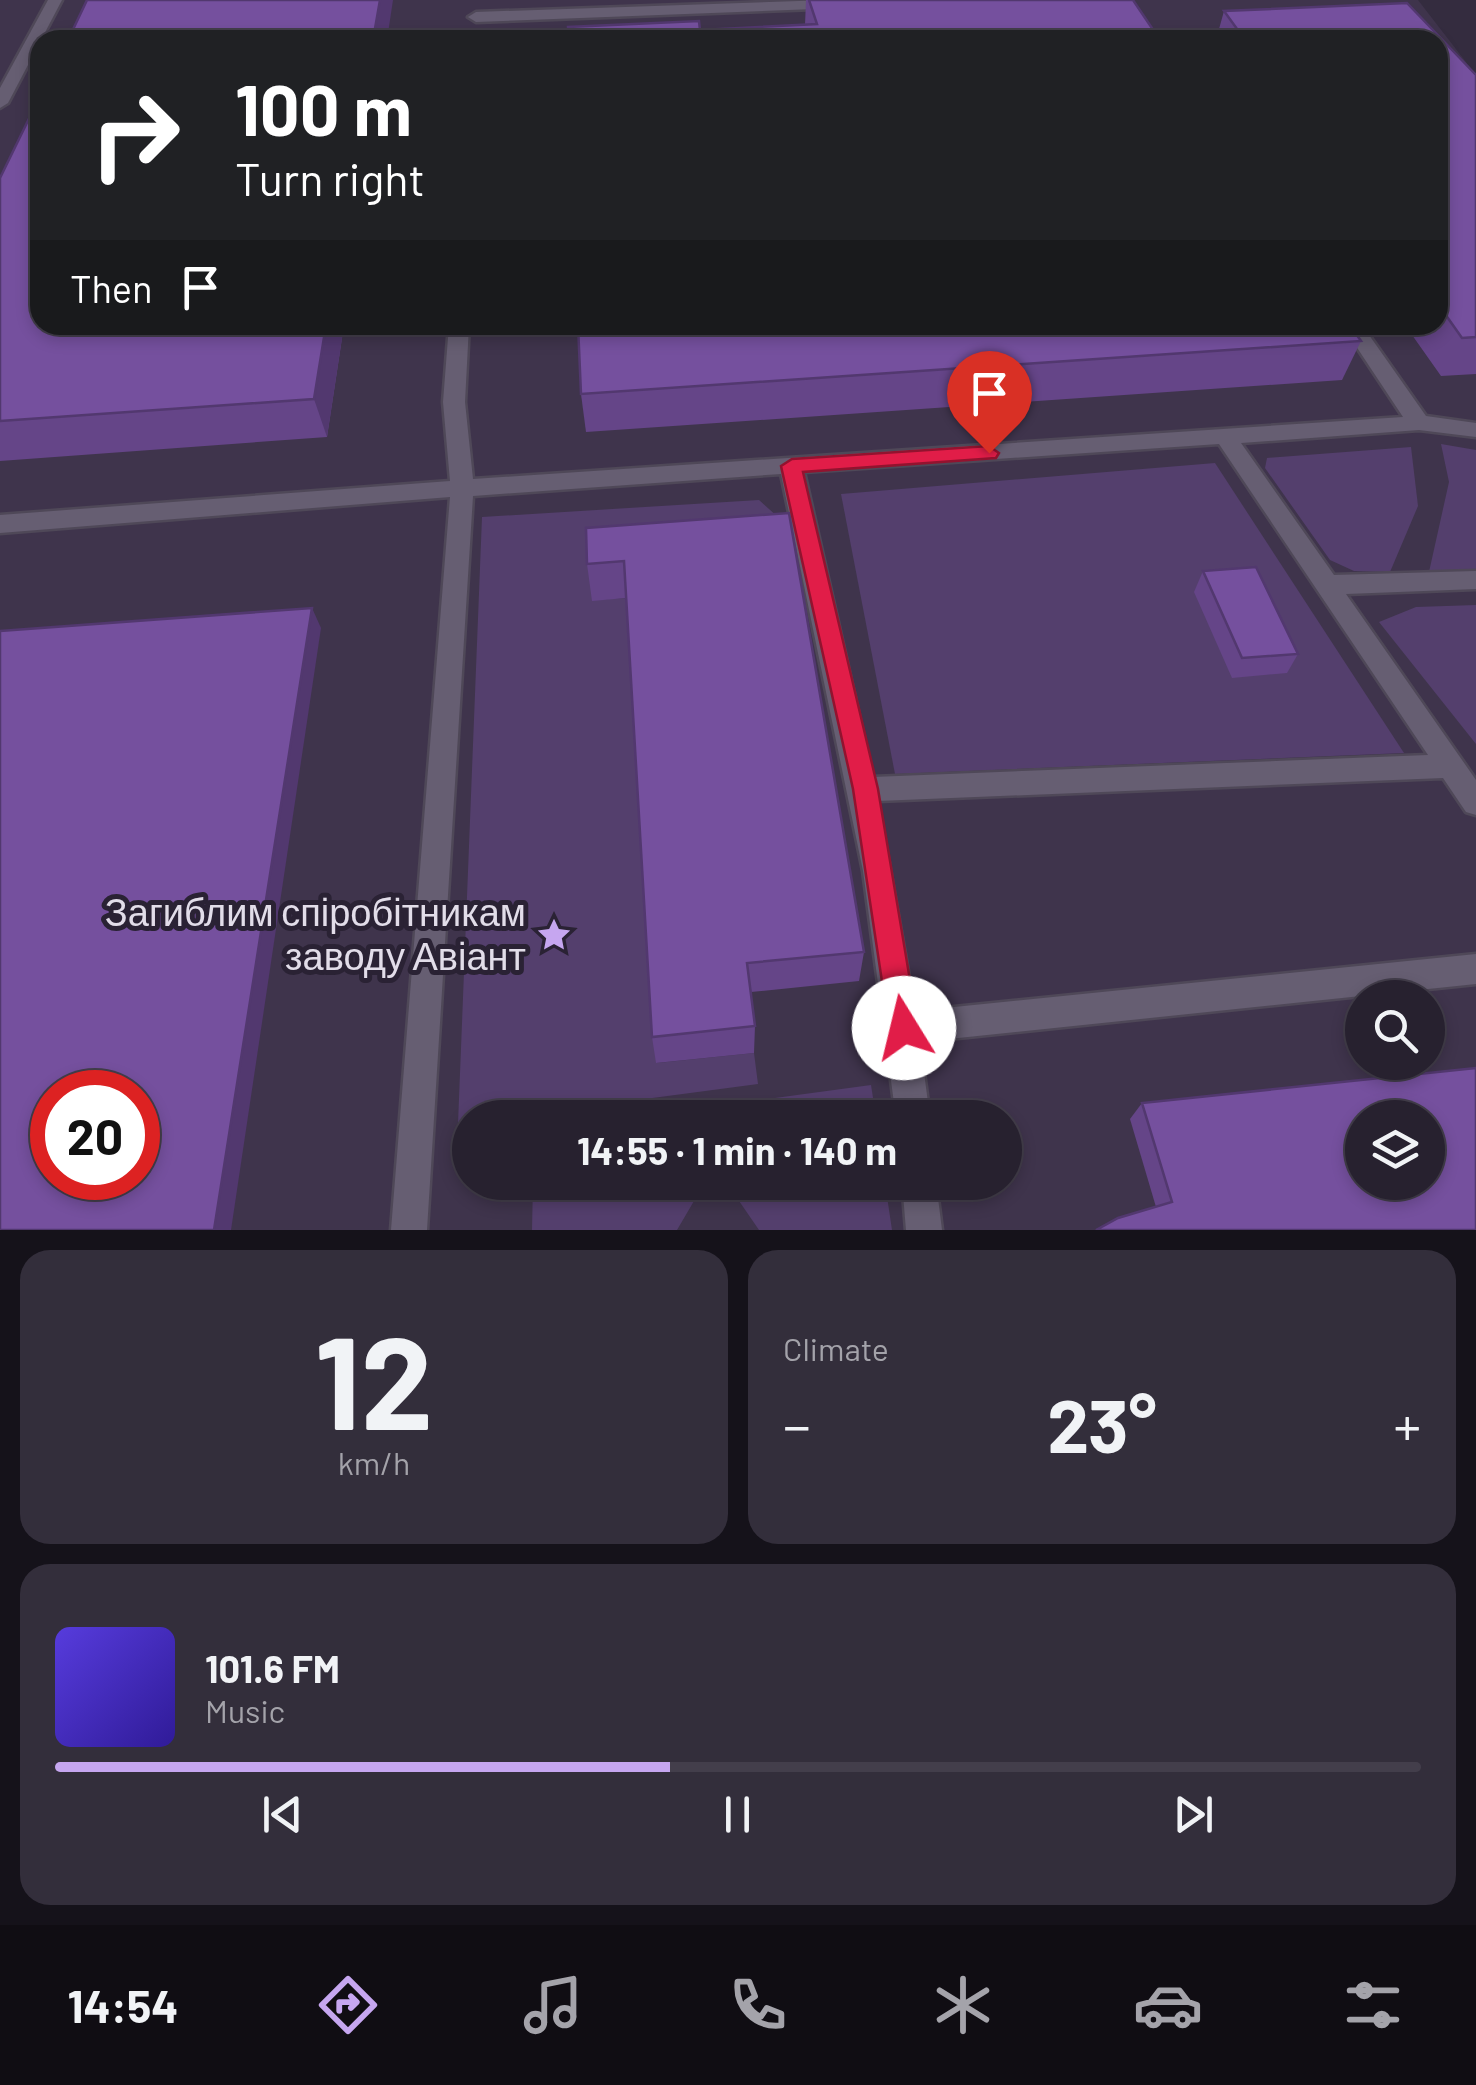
<!DOCTYPE html>
<meta charset="utf-8">
<style>
:root{--surface:#27212f;--page:#332e3b;--text:#f1f3f6;--muted:#a4a3aa;--line:#433e4b;--accent:#c6a6f0}
body{margin:0;font-family:Barlow,sans-serif;background:var(--page);color:var(--text);height:100vh;display:flex;flex-direction:column;font-size:38px;white-space:nowrap}
*{box-sizing:border-box;margin:0}
p{font-size:32px;color:var(--muted)}
.icon{flex:none;width:55px;height:55px;fill:none;stroke:currentColor;stroke-width:2;stroke-linecap:round;stroke-linejoin:round}
.map{position:relative;height:1230px;overflow:hidden}
.details{display:flex;flex-direction:column;gap:20px;padding:20px;background:#15121a;flex:1}
.details>*{flex:none}
.banner{position:absolute;left:30px;top:30px;width:1418px;height:305px;border-radius:30px;box-shadow:0 5px 15px #0003,0 0 0 2px var(--line);background:#202124;color:#fff;overflow:hidden}
.controls{position:absolute;left:1345px;top:980px;display:grid;gap:20px}
.controls a{display:grid;place-items:center;width:100px;height:100px;border-radius:50%;background:var(--surface);box-shadow:0 5px 15px #0003,0 0 0 2px var(--line);font-size:50px}
.speed{position:absolute;left:30px;top:1070px;display:flex;gap:20px;font-size:50px;font-weight:700;text-align:center}
.speed>*{display:grid;place-content:center;width:130px;height:130px;border-radius:50%;background:var(--surface);box-shadow:0 5px 15px #0003,0 0 0 2px var(--line);line-height:1}
.speed .limit{border:15px solid #d22;background:#fff;color:#111}
.pin{position:absolute;display:grid;place-items:center;width:85px;height:85px;color:#fff;margin:-102px -42px;border-radius:50% 50% 50% 0;rotate:-45deg;box-shadow:0 0 10px #0007}
.pin .icon{rotate:45deg}
.me{position:absolute;width:110px;margin:-55px;rotate:351deg;stroke-linejoin:round;filter:drop-shadow(0 0 8px #0008)}
.turn{display:flex;align-items:center;gap:35px;height:210px;padding:0 40px;font-size:45px}
.turn .icon{width:130px;height:130px;stroke-width:2.5}
.turn b{display:block;font-size:70px;line-height:85px}
.then{display:flex;align-items:center;height:95px;padding:0 40px;background:#0003;gap:20px;font-size:38px}
.big{font-size:75px;font-weight:700;line-height:1.1}
.details .card{flex:1;display:flex;flex-direction:column;justify-content:center;gap:15px;min-width:0;padding:0 35px;border-radius:30px;background:var(--page)}
.details .dial{align-items:center;gap:0}
.dial b{font-size:130px;line-height:1}
.song{display:flex;align-items:center;gap:30px}
.cover{width:120px;height:120px;border-radius:15px;background:linear-gradient(135deg,hsl(250 70% 55%),hsl(250 70% 35%))}
.played{height:10px;border-radius:5px;background:linear-gradient(90deg,var(--accent) 45%,var(--line) 45%)}
.keys{display:flex;justify-content:space-around;direction:ltr}
.heat{display:flex;justify-content:space-between;align-items:center;font-size:55px;direction:ltr}
.details .tiles{flex:1;display:grid;gap:20px;grid-template-columns:1fr 1fr}
.card:last-child{grid-column:span 2}
.trip{position:absolute;left:452px;top:1100px;width:570px;height:100px;border-radius:50px;background:var(--surface);box-shadow:0 5px 15px #0003,0 0 0 2px var(--line);font-weight:700;line-height:100px;text-align:center}
.tabs{display:flex;height:160px;justify-content:space-around;align-items:center;background:#100d13;color:var(--muted)}
.tabs .icon{width:70px;height:70px}
.tabs .active{color:var(--accent)}
.tabs b{font-size:45px;color:var(--text)}
.map>svg:first-child{display:block}
.built{fill:#3f344c;fill-rule:evenodd}
.green{fill:#543f6d}
.lines{fill:none;stroke-linecap:round;stroke-linejoin:round}
.service-casing{stroke:#4f4858;stroke-width:5}
.service{fill:#665e72;fill-rule:evenodd}
.wall{fill:#654588}
.shaded-wall{fill:#52386f}
.building{fill:#75509e;stroke:#52386f;stroke-width:2.5;fill-rule:evenodd}
.route{fill:#e11d48;stroke:#92132f;stroke-width:2.5}
.labels{text-anchor:middle;stroke-width:10;stroke-linejoin:round;paint-order:stroke}
.near-poi-label{font-size:38px;fill:#e2dde9;stroke:#2a2234;text-anchor:end}
</style>
<div class="map">
<svg width="1476" height="1230" viewBox="0 0 1476 1230">
<rect width="100%" height="100%" fill="#342c3f"/>
<path class="built" d="M0,0H1418L1476,75V1230H0ZM40,40H1438V325H40ZM1362,998H1428V1062H1362ZM52,1092H138V1178H52ZM470,1118H1005V1182H470ZM1362,1118H1428V1182H1362Z"/>
<g class="green">
<path d="M1441,444L1476,450V571L1429,572L1449,482Z"/>
<path d="M1411,447L1418,506L1390,572L1354,571L1330,560L1265,468L1267,458Z"/>
<path d="M1215,463L1404,753L895,774L841,494Z"/>
<path d="M759,500L779,518L592,600L628,598L657,1063L754,1053L758,1084L509,1117L470,1118V1123L458,1124L482,517Z"/>
<path d="M1476,605V744L1379,622L1416,607Z"/>
<path d="M871,1085L876,1117H634Z"/>
<path d="M533,1182L885,1183L892,1230H759L737,1198L694,1201L677,1230H532Z"/>
</g>
<g class="lines">
<g class="service-casing">
<g id="service">
<path d="M48,0H62L8,103L0,108V88Z"/>
<path d="M828,0L848,4L841,8L476,22L468,17L476,12Z"/>
<path d="M449,325H469L465,402L473,479L1403,417L1342,325H1362L1426,416L1476,423V437L1419,430L1241,443L1334,575L1476,571V589L1346,594L1476,780V815L1466,812L1443,778L878,801L915,1011L1476,954V984L920,1042L930,1118H896L863,871L781,474L473,496L427,1230H391L450,497L0,533V515L450,481L443,402ZM1219,444L1428,755L873,777L804,472Z"/>
<path d="M902,1182H936L942,1230H906Z"/>
</g>
</g>
<use href="#service" class="service"/>
</g>
<g class="wall">
<path d="M806,0H1133L1160,40L700,30L805,25Z"/>
<path d="M1407,3L1476,75V374L1441,376L1405,325H1438V40H1216L1224,11Z"/>
<path d="M0,178L344,325L327,437L0,461Z"/>
<path d="M1361,341L1342,380L586,432L581,394Z"/>
<path d="M789,513L864,952L859,981L751,992L755,1026L754,1053L656,1063L652,1037L626,598L592,601L587,564Z"/>
<path d="M1203,571L1298,654L1287,673L1232,678L1194,592Z"/>
<path d="M1142,1103L1476,1230L1156,1207L1130,1119Z"/>
</g>
<g class="shaded-wall">
<path d="M380,0H393L387,40H373Z"/>
<path d="M326,325H344L327,437L314,399Z"/>
<path d="M312,608L321,628L231,1230H214Z"/>
</g>
<g class="building">
<path d="M87,0H380L373,40H68Z"/>
<path d="M809,0H1133L1160,40H569L568,27L699,21L700,30L817,24Z"/>
<path d="M1407,3L1476,75V337L1462,338L1438,304V40H1245L1224,11Z"/>
<path d="M40,96V325H326L314,399L0,421V178Z"/>
<path d="M578,325H1350L1361,341L581,394Z"/>
<path d="M789,513L864,952L747,963L755,1026L652,1037L624,561L587,564L586,528Z"/>
<path d="M1256,567L1298,654L1242,658L1203,571Z"/>
<path d="M312,608L214,1230H0V631ZM52,1092H138V1178H52Z"/>
<path d="M1476,1068V1230H1096L1118,1218L1172,1202L1142,1103ZM1362,1118H1428V1182H1362Z"/>
</g>
<path class="route" d="M989,446L999,453L996,458L803,472L878,789L918,1028L914,1038L904,1043L893,1038L889,1028L853,789L781,466L792,459Z"/>
<defs>
<g id="sight-bare" transform="scale(2.7)"><path d="M0-6L1.8-2.2L6-1.7L2.9 1.2L3.7 5.4L0 3.3L-3.7 5.4L-2.9 1.2L-6-1.7L-1.8-2.2Z" fill="#c6a6f0" stroke="#2a2234" stroke-width="2.5" paint-order="stroke"/></g>
</defs>
<g fill-rule="evenodd">
<use href="#sight-bare" x="554" y="935"/>
</g>
<g class="labels">
<g class="near-poi-label">
<text x="526" y="926">Загиблим спіробітникам<tspan x="526" dy="44">заводу Авіант</tspan></text>
</g>
</g>
</svg>
<div class="controls">
<a><svg class="icon" aria-label="search" viewBox="0 0 24 24"><circle cx="10" cy="10" r="6"/><path d="M15 15l6 6"/></svg></a>
<a><svg class="icon" aria-label="layers" viewBox="0 0 24 24"><path d="M12 4l9 5-9 5-9-5zM3 14l9 5 9-5"/></svg></a>
</div>
<div class="speed"><div class="limit">20</div></div>
<div class="pin" style="left:989px;top:453px;background:#d93025"><svg class="icon" aria-label="arrive" viewBox="0 0 24 24"><path d="M6 21V4h12l-3 4 3 4H6"/></svg></div>
<svg class="me" style="left:904px;top:1028px" viewBox="-20 -20 40 40"><circle r="19" fill="#fff"/><path d="M0-13L10 11 0 6-10 11z" fill="#e11d48"/></svg>
<div class="trip">14:55 · 1 min · 140 m</div>
<div class="banner">
<div class="turn"><svg class="icon" aria-label="right" viewBox="0 0 24 24"><path d="M7 20v-9h11M14 6l5 5-5 5"/></svg><div><b>100 m</b>Turn right</div></div>
<div class="then">Then<svg class="icon" aria-label="arrive" viewBox="0 0 24 24"><path d="M6 21V4h12l-3 4 3 4H6"/></svg></div>
</div>
</div>
<section class="details">
<div class="tiles">
<div class="card dial"><b>12</b><p>km/h</p></div>
<div class="card"><p>Climate</p>
<div class="heat"><a>−</a><b class="big">23°</b><a>+</a></div>
</div>
<div class="card">
<div class="song"><i class="cover"></i><div><b>101.6 FM</b><p>Music</p></div></div>
<div class="played"></div>
<div class="keys"><svg class="icon" aria-label="previous" viewBox="0 0 24 24"><path d="M18 5L8 12l10 7zM5 5v14"/></svg><svg class="icon" aria-label="pause" viewBox="0 0 24 24"><path d="M8 5v14M16 5v14"/></svg><svg class="icon" aria-label="next" viewBox="0 0 24 24"><path d="M6 5l10 7-10 7zM19 5v14"/></svg></div>
</div>
</div>
</section>
<nav class="tabs">
<b>14:54</b>
<svg class="icon active" aria-label="directions" viewBox="0 0 24 24"><path d="M12 3l9 9-9 9-9-9zM9 14v-3h6M13 9l2 2-2 2"/></svg>
<svg class="icon" aria-label="music" viewBox="0 0 24 24"><path d="M9 18V5l10-2v13"/><circle cx="6" cy="18" r="3"/><circle cx="16" cy="16" r="3"/></svg>
<svg class="icon" aria-label="phone" viewBox="0 0 24 24"><path d="M5 4h4l2 5-3 2q2 4 5 5l2-3 5 2v4C11 20 4 13 5 4z"/></svg>
<svg class="icon" aria-label="climate" viewBox="0 0 24 24"><path d="M12 3v18M4 7l16 10M4 17L20 7"/></svg>
<svg class="icon" aria-label="car" viewBox="0 0 24 24"><path d="M5 17H2v-5l4-1 3-4h7l3 4 3 1v5h-3M9 17h6M6 11h13"/><circle cx="7" cy="17" r="2"/><circle cx="17" cy="17" r="2"/></svg>
<svg class="icon" aria-label="filters" viewBox="0 0 24 24"><path d="M4 7h16M4 17h16"/><circle cx="9" cy="7" r="2"/><circle cx="15" cy="17" r="2"/></svg>
</nav>
